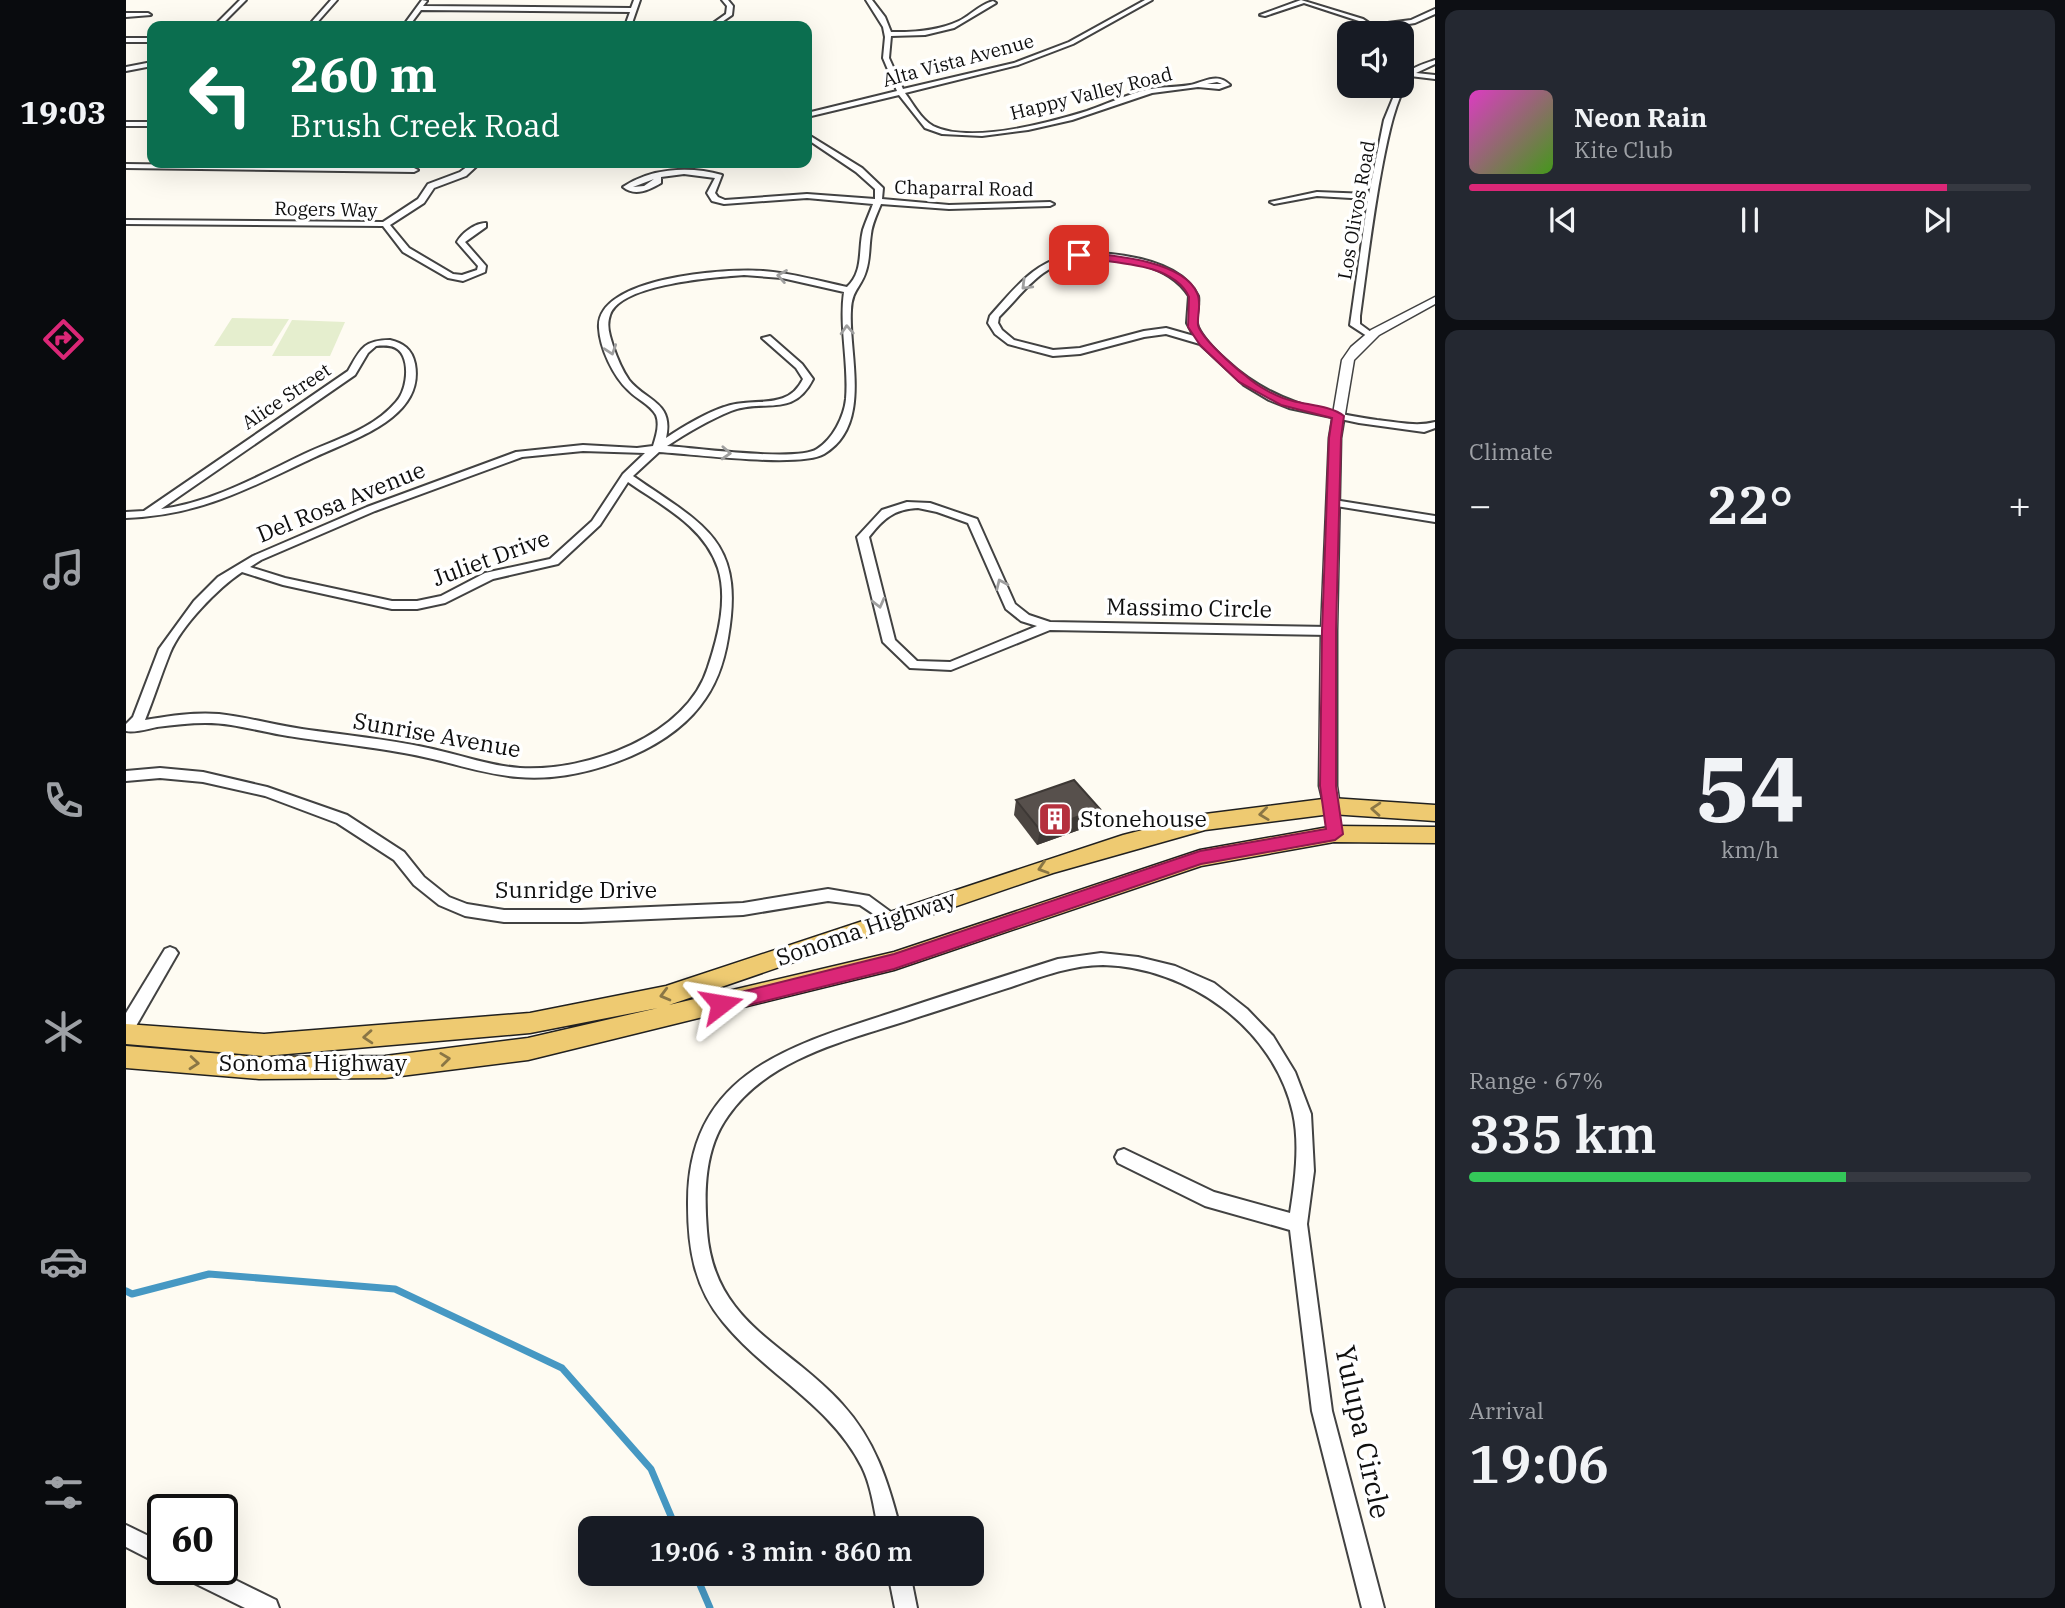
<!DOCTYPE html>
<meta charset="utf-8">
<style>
:root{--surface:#171b24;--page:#242831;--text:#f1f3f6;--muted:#9ea1a6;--line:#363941;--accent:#db2777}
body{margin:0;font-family:"IBM Plex Serif",serif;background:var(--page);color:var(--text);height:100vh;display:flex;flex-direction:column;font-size:26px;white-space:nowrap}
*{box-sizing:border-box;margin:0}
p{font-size:23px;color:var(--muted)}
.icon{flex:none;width:38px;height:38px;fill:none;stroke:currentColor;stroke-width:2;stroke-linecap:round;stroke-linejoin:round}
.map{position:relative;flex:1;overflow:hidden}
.sheet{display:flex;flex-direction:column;gap:10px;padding:10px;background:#0d0f14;width:630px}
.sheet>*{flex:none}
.guide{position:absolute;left:21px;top:21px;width:665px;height:147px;border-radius:14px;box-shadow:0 7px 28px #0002;background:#0b6e4f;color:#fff;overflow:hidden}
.controls{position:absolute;left:1211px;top:21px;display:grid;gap:14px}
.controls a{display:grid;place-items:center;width:77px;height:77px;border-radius:14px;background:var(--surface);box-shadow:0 7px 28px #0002;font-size:35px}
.speed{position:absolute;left:21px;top:1494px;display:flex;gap:14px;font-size:35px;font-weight:700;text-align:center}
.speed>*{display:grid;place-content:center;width:91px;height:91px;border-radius:50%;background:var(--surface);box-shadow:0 7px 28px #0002;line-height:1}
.speed .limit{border:4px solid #111;border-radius:10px;background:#fff;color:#111}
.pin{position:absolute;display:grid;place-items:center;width:60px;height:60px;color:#fff;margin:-30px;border-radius:14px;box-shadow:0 4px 10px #0006}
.me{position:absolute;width:77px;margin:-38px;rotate:76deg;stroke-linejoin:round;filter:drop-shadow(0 0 5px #0008)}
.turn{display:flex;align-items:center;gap:24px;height:147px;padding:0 28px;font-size:32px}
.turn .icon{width:91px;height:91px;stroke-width:2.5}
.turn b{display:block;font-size:49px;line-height:60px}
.big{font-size:52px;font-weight:600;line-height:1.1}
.sheet .tile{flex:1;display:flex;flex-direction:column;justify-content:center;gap:10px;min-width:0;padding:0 24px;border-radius:14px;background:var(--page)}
.sheet .dial{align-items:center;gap:0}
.dial b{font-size:91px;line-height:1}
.song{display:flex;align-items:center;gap:21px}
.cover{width:84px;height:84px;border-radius:10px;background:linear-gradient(135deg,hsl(310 70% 55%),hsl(100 70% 35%))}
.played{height:7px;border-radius:4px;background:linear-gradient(90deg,var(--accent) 85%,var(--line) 85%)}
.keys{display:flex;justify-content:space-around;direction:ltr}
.heat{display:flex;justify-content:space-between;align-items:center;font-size:38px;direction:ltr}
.charge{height:10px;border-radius:5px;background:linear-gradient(90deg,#34c759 67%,var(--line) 0)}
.trip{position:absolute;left:452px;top:1516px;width:406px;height:70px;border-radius:14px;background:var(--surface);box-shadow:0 7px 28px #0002;font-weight:600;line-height:70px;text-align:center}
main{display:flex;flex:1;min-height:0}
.dock{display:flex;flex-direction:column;width:126px;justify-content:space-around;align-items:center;background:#090b0e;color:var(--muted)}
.dock .icon{width:49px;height:49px}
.dock .active{color:var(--accent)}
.dock b{font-size:32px;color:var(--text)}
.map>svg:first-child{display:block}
.pitch{fill:#e5eece}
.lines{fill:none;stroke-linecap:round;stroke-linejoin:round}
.stream{stroke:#4698c3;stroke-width:7}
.minor-casing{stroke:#424242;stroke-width:4}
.tertiary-casing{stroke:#424242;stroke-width:3}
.primary-casing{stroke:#202020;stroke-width:3}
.minor{fill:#fff;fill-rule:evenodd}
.tertiary{fill:#fff;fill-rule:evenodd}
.primary{fill:#eeca71;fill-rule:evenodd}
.wall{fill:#4b4541}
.shaded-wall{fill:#3d3835}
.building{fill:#57504c;stroke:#3d3835;stroke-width:2}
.oneway{stroke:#9f9f9f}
.oneway2{stroke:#8a7645}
.route{fill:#db2777;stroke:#8e194d;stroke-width:2}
.labels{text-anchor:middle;stroke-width:7;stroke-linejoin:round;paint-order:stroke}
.far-street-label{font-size:19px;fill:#0f0f0f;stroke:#fff}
.street-label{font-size:23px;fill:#0f0f0f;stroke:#fff}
.poi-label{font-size:23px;fill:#0f0f0f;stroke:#fff;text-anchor:start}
.near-street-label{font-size:28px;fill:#0f0f0f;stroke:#fff}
</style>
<main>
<nav class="dock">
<b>19:03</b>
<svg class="icon active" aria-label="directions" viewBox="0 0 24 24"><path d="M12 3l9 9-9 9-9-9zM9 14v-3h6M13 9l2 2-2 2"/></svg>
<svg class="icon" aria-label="music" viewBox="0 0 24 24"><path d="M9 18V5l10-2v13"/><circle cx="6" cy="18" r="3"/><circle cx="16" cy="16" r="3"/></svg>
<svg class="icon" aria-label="phone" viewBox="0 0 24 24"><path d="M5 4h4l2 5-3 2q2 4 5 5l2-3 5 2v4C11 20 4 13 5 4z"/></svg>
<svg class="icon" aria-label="climate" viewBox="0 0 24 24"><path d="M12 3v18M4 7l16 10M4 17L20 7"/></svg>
<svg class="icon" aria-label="car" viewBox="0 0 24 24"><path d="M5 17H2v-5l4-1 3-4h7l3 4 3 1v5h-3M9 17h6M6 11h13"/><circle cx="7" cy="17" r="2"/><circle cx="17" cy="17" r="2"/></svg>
<svg class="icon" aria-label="filters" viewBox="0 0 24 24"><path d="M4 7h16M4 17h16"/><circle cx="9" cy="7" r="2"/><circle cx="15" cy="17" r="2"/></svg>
</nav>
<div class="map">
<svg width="1309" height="1608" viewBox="0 0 1309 1608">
<rect width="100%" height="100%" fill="#fefbf2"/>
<g class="pitch">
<path d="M106,318L163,319L146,346H88Z"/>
<path d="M166,320L219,322L204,356H146Z"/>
</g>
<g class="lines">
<g class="stream">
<path d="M0,1291L6,1294L83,1274L269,1289L436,1368L525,1469L550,1528"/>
<path d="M569,1573L584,1608"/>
</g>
<g class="minor-casing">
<g id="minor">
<path d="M114,0H120L94,26H88Z"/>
<path d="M205,0H211L188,26H182Z"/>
<path d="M296,0L301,1L297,6L505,8L508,0H514L505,26H499L504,12L295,10L283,26H277Z"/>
<path d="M596,0H602L607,6L606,15L590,26H583L600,14L601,6Z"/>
<path d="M740,0H746L759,17L765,32H771C792,32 814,30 833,21C845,15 853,5 867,1L870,3L828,28L799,35L765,36L763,58L777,89L888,63L943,42L1019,0H1026L947,44L892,65L779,93C787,104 795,119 807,126C844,144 922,123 961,111C979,105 997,96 1016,91C1032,86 1048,88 1064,85C1079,82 1091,72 1104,85L1093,89L1072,87L1026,93L946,120L902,130L856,136L816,134L799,128L773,95L681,117V113L771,91L757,58L759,37L757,27ZM1091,82L1096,84H1081Z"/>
<path d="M1175,0L1237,19L1246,25L1285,20L1309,9V14L1289,23L1251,29L1256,33H1249L1233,21L1178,3L1139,16L1134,15Z"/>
<path d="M0,13H22L25,15L0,17Z"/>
<rect x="0" y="38" width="26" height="4"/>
<path d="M1309,60V64L1290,73L1309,75V79L1284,76C1269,102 1263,132 1257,162C1247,213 1241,265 1234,316V324L1249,335L1244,338L1224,325L1242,199L1191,196L1148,204L1144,202L1191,192L1243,194L1258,120L1272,86H1276C1276,69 1295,65 1309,60Z"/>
<path d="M26,62V66L0,71V67Z"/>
<rect x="0" y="122" width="26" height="4"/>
<path d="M681,134L736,168L757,188L756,199L823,205L924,202L928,204L924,206L823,209L755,204C751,214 746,224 745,234C743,247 744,259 740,271C735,288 726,289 725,310C722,354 747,425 698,454C674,468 566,454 533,452L507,476C579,526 619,540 602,638C598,663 590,686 574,706C537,754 451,783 392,777C353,774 316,759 278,753C240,746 201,742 162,736C143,733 124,728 105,725C80,721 56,724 31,727C21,729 9,733 0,731V724L7,717L33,649L68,601L92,577L127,556L241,507L390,452L457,445L511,448L527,446C530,436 534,425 530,415C524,404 510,399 502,390C487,376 474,348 473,328C469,277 602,268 637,271C665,273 693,281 721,287C738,271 732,250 737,230C740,221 744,212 747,204L681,198L598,204L586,201L581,193L589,178L558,174L535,177V183C523,190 509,197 497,187C525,168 564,166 596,175L589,193L592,197L599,200L681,194L749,199V189L730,172L681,139ZM528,179L518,186L507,187ZM618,275L656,278L718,292C713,328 723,363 720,399C718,417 707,439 691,449C671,462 570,448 541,446C561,433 583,420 605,411C637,398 667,419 687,379L676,364L644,336L636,338L670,368L677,379C661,412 627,396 598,407C578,414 558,426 540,438C548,402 521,402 503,380C496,370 491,358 487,346C484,336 480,326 484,315C494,284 590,277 618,275ZM457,451L519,453L497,474L466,521L424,559L359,573L315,596L291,601H266L159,578L124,567L135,560L249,511L396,457ZM502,482C536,506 578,526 592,568C602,599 592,637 582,667C561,736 461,772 394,768C363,766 332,754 302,748C260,739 218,735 176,729C148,725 121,717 93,714C68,712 43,716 19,720C28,698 35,675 44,653C55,626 92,588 116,572L157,585L266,609H291L319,603L367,579L432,564L474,525Z"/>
<path d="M346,163H354L340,176L308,188L298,203L264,225L283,248L327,274L336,275L351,270L352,266L331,242C336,233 349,223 360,223V227L339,242L360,266L359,272L337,281L322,278L277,252L257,226L0,224V220L257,222L292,199L302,184L334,172Z"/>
<path d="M0,164L288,168L292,170L288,172L0,168Z"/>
<path d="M955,252C991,253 1054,259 1072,296C1074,306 1068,318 1072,327C1078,340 1090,351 1100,360C1145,402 1192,411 1251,420C1271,422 1290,427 1309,422V428L1298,432L1233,423L1163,408L1143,400L1118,385L1074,344L1040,334L1018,337L954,354L927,356L882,344L869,334L862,323L864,316C892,284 911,259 955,252ZM955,258C991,258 1042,262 1063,296L1061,323L1068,336L1040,328L1018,331L954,348L927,350L888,340L876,330L872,323L873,317C900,290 915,264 955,258Z"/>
<path d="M264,340C277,343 286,349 289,364C299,419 224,440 187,458C121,489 75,515 0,518V512L18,511L222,371C234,350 237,340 264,340ZM250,346C261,345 272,345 277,356C283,369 280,391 270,402C246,430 210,439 178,454C132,476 87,502 35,509L229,375L242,353Z"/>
<path d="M1208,500L1309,516V522L1204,505V501Z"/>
<path d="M781,502L804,503L851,519L889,604L903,615L924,622L1203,627L1209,631L1203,635L924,630L825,670L784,668L757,642L731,537L756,510ZM792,508L811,512L842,523L880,609L895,621L911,626L824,662L791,661L769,640L743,537C757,519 768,509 792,508Z"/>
<path d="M34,768L77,772L141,787L221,815L278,852L298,877L323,897L341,904L378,910H455L617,903L702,889L743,896L769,915L772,919L769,923L764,925L734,905L702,901L617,915L455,922H378L339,916L313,905L288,885L268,860L211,823L139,796L77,782L34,778L0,781V771Z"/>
<path d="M44,947L49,949L52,953L6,1033L0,1035V1013L39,949Z"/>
<path d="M975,953L1012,957L1049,966L1088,983L1121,1009L1147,1036L1169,1072L1185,1114L1188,1171L1181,1224L1206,1411L1258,1608H1236L1186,1411L1164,1230L1079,1206L992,1163L989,1157L992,1151L998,1149L1088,1192L1164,1213C1169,1182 1174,1144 1167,1113C1148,1028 1062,967 977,965C945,965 914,977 885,987C853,997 821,1008 789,1018C724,1040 644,1056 602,1116C578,1149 578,1192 581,1231C588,1324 661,1343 716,1404C749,1440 762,1481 774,1528H752C748,1508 745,1485 736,1467C704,1404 640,1375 597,1322C568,1287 562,1248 562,1204C561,1071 667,1045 771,1011C825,993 878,976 932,959Z"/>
<path d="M0,1525L37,1543V1566L0,1547Z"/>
<path d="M55,1570H89L150,1600L153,1608H119L58,1578Z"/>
<path d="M762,1573H784L791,1608H769Z"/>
</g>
</g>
<g class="tertiary-casing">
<path id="tertiary" d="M1309,297V304L1253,335L1228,360L1215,438L1211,631V786L1214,806L1211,811H1199L1193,786L1195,631L1203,438L1216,360L1225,347L1245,330Z"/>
</g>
<g class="primary-casing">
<path id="primary" d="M1205,798L1309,805V821L1205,814L1079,830L927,873L543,1005L768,952L1074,850L1208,826L1309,827V843L1208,842L1075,866L768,970L402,1060L259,1078L133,1079L0,1068V1046L133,1057L259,1056L402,1038L532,1008L404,1033L138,1056L0,1044V1024L138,1034L404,1013L540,986L997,835L1079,814Z"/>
</g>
<use href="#minor" class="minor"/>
<use href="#tertiary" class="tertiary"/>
<use href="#primary" class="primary"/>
</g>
<path class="wall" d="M890,800L970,824L911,845L888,815Z"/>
<path class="shaded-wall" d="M974,809L970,824L911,845L914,830Z"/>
<path class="building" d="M948,780L974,809L914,830L890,800Z"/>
<defs><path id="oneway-chevron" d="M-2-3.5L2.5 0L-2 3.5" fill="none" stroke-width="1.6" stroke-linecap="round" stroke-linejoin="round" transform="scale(1.75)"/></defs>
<g class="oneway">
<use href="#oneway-chevron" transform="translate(656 276) rotate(-170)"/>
<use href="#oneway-chevron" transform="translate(900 285) rotate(135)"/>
<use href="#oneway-chevron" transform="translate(721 330) rotate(-93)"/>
<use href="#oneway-chevron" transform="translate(485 350) rotate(71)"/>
<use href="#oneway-chevron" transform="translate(600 453) rotate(3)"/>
<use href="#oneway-chevron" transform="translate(875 584) rotate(-114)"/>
<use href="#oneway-chevron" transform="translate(753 603) rotate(76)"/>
</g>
<g class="oneway2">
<use href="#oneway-chevron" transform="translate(1250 809) rotate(-176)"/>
<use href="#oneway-chevron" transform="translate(1138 814) rotate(173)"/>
<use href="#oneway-chevron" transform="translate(917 868) rotate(162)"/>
<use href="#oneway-chevron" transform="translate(539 995) rotate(165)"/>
<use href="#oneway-chevron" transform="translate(242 1037) rotate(176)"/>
<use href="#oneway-chevron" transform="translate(319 1059) rotate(-7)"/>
<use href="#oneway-chevron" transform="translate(68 1063) rotate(5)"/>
</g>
<path class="route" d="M953,252C984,255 1057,260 1071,293C1076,303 1071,315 1072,325C1075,338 1108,367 1120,376C1131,386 1152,398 1167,401C1182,405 1206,406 1218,416L1215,438L1210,631V786L1217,834L1209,840L1075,864L768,969L595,1012L588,1010L586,1004L588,999L595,997L768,954L1074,851L1200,829L1194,786L1196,631L1203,438L1206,418L1155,405L1113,382L1074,345L1062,327L1063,297C1047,261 982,263 950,257L948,255Z"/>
<defs>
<g id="building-square" transform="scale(1.75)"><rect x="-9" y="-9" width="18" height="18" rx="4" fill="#b5313e" stroke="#fff"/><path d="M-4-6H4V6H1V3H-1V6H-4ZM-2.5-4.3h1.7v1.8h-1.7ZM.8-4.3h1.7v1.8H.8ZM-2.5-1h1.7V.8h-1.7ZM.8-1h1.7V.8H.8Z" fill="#fff"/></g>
</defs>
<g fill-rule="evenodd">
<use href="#building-square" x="929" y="819"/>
</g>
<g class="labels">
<g class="far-street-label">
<text transform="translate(832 60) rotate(-15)" y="7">Alta Vista Avenue</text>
<text transform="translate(965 93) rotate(-14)" y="7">Happy Valley Road</text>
<text transform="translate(838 188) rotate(1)" y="7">Chaparral Road</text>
<text transform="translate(200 209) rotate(1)" y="7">Rogers Way</text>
<text transform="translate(1230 210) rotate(-80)" y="7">Los Olivos Road</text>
<text transform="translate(160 396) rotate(-34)" y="7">Alice Street</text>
</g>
<g class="street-label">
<text transform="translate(215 502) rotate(-22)" y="8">Del Rosa Avenue</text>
<text transform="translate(365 558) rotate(-20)" y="8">Juliet Drive</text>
<text transform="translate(1063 608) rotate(1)" y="8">Massimo Circle</text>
<text transform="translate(311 735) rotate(10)" y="8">Sunrise Avenue</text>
<text x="450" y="898">Sunridge Drive</text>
<text transform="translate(740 928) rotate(-19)" y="8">Sonoma Highway</text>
<text x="187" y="1071">Sonoma Highway</text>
</g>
<g class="poi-label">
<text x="954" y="827">Stonehouse</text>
</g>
<g class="near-street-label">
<text transform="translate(1237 1432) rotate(78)" y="10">Yulupa Circle</text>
</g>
</g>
</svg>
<div class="controls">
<a><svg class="icon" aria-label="sound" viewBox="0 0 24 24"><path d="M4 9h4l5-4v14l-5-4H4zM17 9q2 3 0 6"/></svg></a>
</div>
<div class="speed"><div class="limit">60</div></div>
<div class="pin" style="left:953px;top:255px;background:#d93025"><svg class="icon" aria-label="arrive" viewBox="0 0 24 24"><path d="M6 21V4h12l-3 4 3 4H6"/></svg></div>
<svg class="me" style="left:595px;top:1004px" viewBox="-20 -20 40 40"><path d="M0-17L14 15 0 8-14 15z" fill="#db2777" stroke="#fff" stroke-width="4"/></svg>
<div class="trip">19:06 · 3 min · 860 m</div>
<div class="guide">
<div class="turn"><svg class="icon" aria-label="left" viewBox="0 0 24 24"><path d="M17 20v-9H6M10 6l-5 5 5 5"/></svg><div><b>260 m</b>Brush Creek Road</div></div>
</div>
</div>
<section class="sheet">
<div class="tile">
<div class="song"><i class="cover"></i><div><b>Neon Rain</b><p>Kite Club</p></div></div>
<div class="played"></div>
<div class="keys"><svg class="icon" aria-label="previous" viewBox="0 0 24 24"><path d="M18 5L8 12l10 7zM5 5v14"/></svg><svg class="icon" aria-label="pause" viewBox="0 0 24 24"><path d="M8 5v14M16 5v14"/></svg><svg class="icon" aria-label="next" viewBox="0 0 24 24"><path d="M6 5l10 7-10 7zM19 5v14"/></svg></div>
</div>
<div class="tile"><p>Climate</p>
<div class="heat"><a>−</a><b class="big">22°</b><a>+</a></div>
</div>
<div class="tile dial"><b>54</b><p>km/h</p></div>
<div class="tile"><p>Range · 67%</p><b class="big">335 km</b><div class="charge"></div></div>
<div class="tile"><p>Arrival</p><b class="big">19:06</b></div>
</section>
</main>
